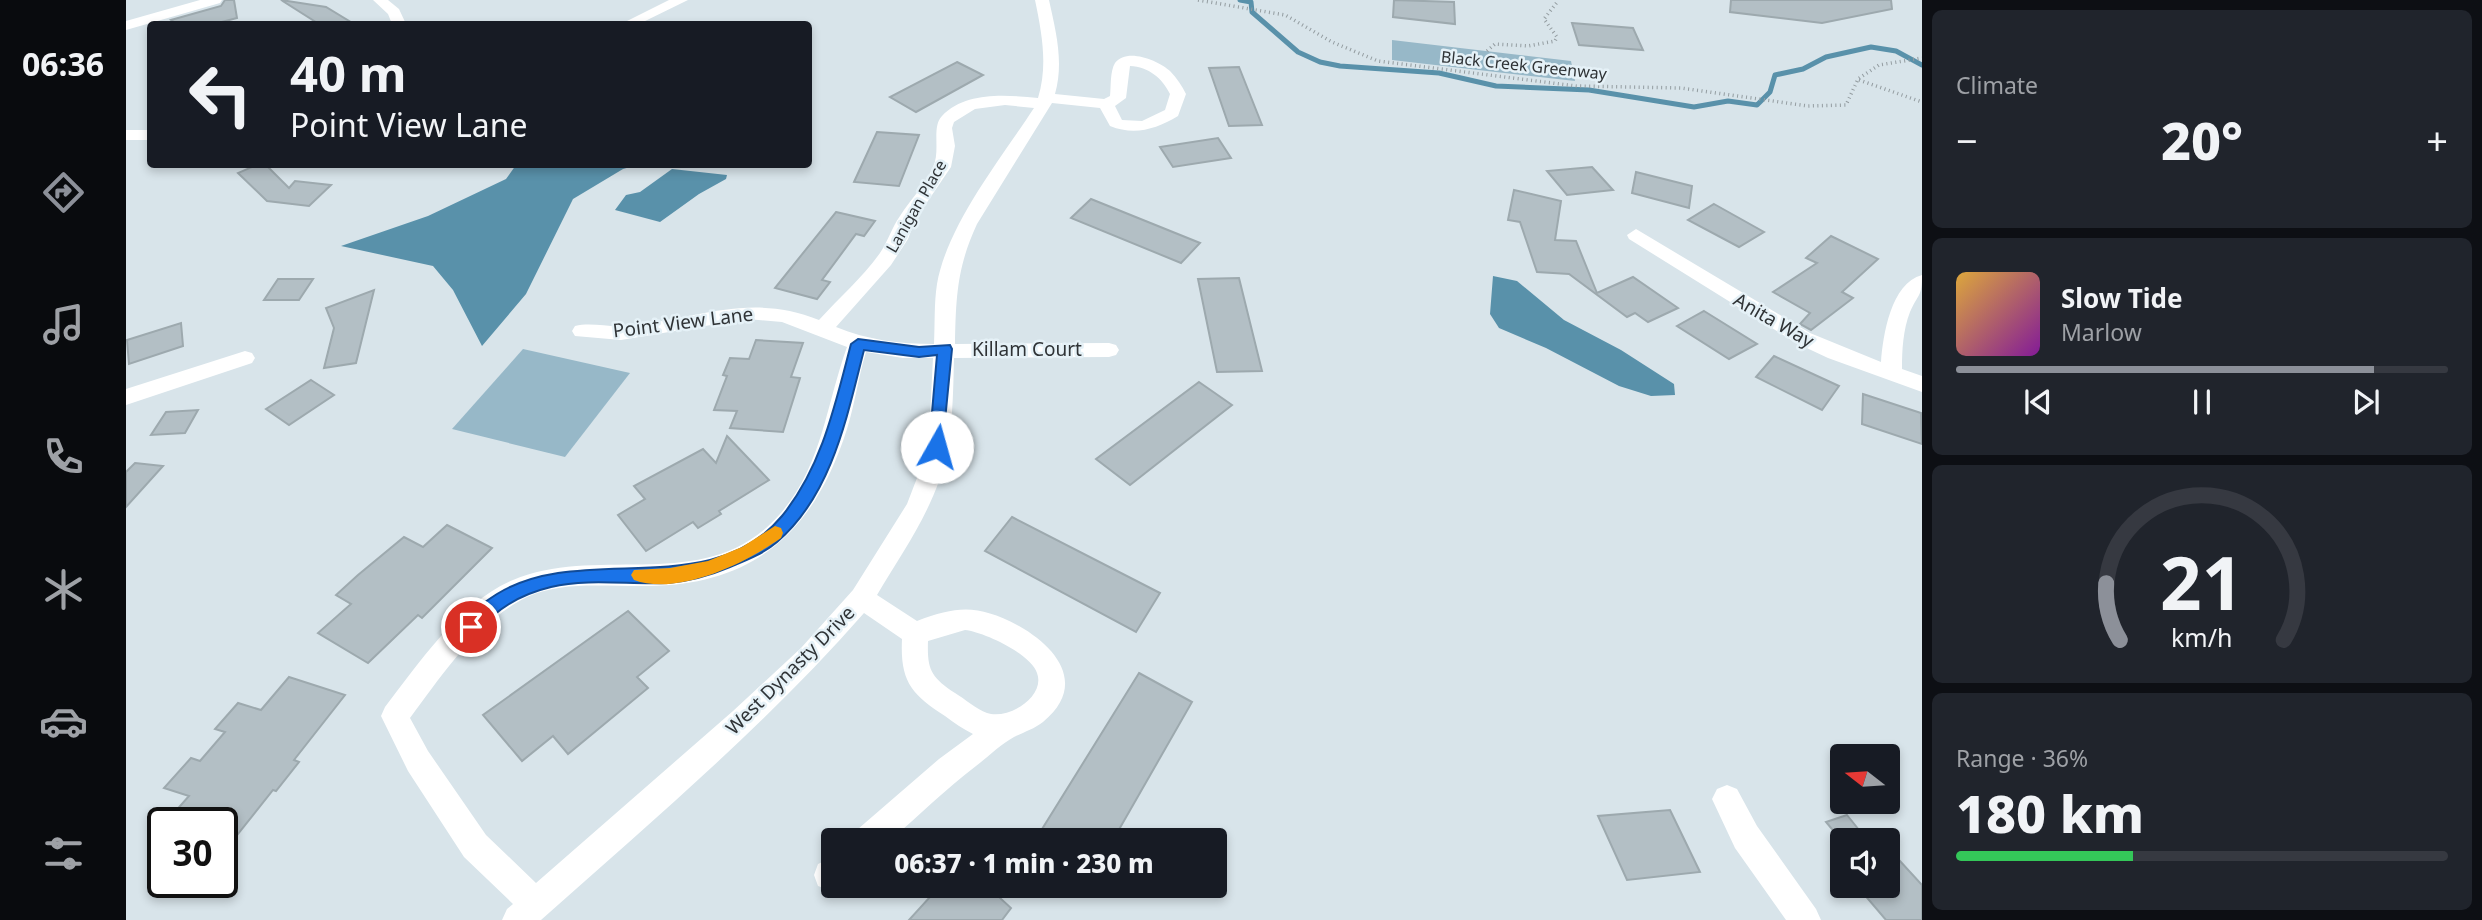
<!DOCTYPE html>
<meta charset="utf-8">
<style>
:root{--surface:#171b24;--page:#20242c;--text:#f1f3f6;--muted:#9ea1a6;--line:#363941;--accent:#8c9099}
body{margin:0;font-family:"Noto Sans",sans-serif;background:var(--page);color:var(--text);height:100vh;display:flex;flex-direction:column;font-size:26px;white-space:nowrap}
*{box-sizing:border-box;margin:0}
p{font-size:23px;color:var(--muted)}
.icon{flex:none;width:38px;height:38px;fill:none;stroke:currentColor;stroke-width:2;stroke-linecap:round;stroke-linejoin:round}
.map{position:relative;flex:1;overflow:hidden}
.details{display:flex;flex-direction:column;gap:10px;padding:10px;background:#0d0f14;width:560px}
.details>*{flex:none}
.guide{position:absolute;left:21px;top:21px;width:665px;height:147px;border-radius:7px;box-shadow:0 4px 10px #0003;background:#171b24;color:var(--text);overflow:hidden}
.needle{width:46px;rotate:287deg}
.buttons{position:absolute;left:1704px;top:744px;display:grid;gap:14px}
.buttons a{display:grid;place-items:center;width:70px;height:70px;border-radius:7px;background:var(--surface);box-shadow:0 4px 10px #0003;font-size:35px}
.speed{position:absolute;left:21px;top:807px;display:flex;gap:14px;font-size:35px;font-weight:700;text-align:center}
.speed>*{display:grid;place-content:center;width:91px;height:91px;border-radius:50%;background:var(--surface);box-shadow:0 4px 10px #0003;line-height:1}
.speed .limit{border:4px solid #111;border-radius:10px;background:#fff;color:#111}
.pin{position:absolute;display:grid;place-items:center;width:60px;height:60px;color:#fff;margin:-30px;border:4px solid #fff;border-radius:50%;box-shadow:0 2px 7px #0007}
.me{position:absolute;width:77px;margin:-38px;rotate:7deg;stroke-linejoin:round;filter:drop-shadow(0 0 5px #0008)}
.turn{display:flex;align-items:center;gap:24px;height:147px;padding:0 28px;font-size:32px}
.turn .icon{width:91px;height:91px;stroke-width:2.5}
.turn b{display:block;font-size:49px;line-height:60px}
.big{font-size:52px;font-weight:800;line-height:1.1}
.details .tile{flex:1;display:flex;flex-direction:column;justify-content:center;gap:10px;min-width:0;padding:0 24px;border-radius:10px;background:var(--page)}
.details .dial{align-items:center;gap:0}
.dial svg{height:182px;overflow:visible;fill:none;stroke:var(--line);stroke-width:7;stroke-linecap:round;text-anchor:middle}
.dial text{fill:var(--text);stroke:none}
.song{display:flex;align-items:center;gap:21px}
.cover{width:84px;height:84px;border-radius:10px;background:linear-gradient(135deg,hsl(40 70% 55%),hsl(290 70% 35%))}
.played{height:7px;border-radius:4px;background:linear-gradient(90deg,var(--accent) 85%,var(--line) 85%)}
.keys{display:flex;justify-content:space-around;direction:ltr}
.heat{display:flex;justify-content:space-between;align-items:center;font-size:38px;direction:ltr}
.charge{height:10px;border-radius:5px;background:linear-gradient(90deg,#34c759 36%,var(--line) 0)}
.trip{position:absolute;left:695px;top:828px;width:406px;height:70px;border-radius:7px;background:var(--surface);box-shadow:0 4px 10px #0003;font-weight:800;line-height:70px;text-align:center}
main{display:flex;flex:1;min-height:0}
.tabs{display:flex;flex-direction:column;width:126px;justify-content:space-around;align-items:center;background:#090b0e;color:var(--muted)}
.tabs .icon{width:49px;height:49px}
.tabs .current{color:var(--accent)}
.tabs b{font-size:32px;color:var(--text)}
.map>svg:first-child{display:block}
.green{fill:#97b8c8}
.water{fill:#5991aa}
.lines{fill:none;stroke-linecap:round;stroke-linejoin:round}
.stream{stroke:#5991aa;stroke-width:5}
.building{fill:#b3bfc5;stroke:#9da9ae;stroke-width:2}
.path{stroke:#939ca0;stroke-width:3.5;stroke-dasharray:1 3.5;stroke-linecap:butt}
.street{fill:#fff;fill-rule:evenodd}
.route{fill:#1a73e8;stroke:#114b97;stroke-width:2}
.slow{fill:#f59e0b}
.labels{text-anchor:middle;stroke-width:5;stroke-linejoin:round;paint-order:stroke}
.far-street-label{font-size:16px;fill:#2f3336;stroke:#e5f1f7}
.street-label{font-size:19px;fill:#2f3336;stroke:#e5f1f7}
</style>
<main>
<nav class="tabs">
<b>06:36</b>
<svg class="icon current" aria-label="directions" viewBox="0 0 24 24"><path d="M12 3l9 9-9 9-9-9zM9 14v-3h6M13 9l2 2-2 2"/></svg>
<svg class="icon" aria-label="music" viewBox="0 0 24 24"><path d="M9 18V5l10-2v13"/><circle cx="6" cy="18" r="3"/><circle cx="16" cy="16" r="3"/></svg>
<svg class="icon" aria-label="phone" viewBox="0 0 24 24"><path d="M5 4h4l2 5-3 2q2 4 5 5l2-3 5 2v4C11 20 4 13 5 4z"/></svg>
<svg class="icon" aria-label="climate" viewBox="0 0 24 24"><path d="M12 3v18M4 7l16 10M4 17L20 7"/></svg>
<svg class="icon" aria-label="car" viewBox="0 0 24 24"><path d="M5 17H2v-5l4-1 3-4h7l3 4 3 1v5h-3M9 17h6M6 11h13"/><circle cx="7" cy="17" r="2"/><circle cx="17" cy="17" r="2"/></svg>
<svg class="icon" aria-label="filters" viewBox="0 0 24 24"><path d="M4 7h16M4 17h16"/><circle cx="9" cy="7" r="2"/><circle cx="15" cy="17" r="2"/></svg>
</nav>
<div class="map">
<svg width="1796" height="920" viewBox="0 0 1796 920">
<rect width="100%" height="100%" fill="#d8e4ea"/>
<g class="green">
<path d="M1266,40L1445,61L1449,81L1266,60Z"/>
<path d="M397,349L504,373L439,457L326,429Z"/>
</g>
<g class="water">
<path d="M390,165H511L497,169L447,199L400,294L356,346L327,290L307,266L215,246L302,216L380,179Z"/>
<path d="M546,169L601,175L600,179L573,194L534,222L489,210L500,195L514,192Z"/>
<path d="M1367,276L1391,281L1438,320L1495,350L1548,384L1549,395L1525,396L1493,386L1420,348L1373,328L1364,314Z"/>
</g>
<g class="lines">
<path class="stream" d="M1114,0L1125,2L1126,12L1172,52L1194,62L1214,66L1313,73L1370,86L1463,90L1568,107L1602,101L1631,105L1644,92L1649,75L1677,69L1700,57L1745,47L1770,51L1796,65"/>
</g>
<g class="building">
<path d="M99,0H108L111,18L88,24H50L45,20L95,6Z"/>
<path d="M155,0L200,7L228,24H193Z"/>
<path d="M1268,0L1328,2L1329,24L1267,17Z"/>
<path d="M1605,0H1765L1766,9L1696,23L1604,12Z"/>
<path d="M1446,23L1507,28L1517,50L1453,45Z"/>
<path d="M831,62L857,75L790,112L764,97Z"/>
<path d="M1113,67L1136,125L1103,126L1083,68Z"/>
<path d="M751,132L793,135L773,186L728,182Z"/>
<path d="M1092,138L1105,158L1047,167L1034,147Z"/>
<path d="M133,164H139L163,188L169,181L205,185L183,206L141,201L112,173Z"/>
<path d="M1466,167L1487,190L1441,195L1421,171Z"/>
<path d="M1510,172L1566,186L1563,208L1506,193Z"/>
<path d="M1388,190L1435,201L1429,240L1450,241L1471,293L1507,277L1552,308L1522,322L1509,313L1501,317L1443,274L1411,272L1394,222L1382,220Z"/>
<path d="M965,199L1074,243L1055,263L945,218Z"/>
<path d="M1588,204L1638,232L1613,247L1562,220Z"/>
<path d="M710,212L749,221L738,236L730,234L696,280L704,282L691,299L649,288Z"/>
<path d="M1705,236L1752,259L1716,292L1727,298L1685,330L1674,324L1684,313L1647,292L1691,263L1680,258Z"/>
<path d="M1113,278L1136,371L1091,372L1072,279Z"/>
<path d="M152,279H187L173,300H138Z"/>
<path d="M248,290L230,363L198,368L208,328L200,308Z"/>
<path d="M1578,311L1631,344L1603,359L1551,326Z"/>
<path d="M55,323L57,346L3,364L1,340Z"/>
<path d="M630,340L677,343L665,377L674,378L657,432L604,428L611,411L588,410L601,376L597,375L604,358L623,359Z"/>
<path d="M1648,356L1713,386L1696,410L1630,377Z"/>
<path d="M185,380L208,395L163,425L140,409Z"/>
<path d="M1073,382L1106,405L1004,485L970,459Z"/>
<path d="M1737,394L1795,413L1796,444L1736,424Z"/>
<path d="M72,410L59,433L25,435L40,412Z"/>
<path d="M601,436L643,480L593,511L595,514L572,528L567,522L520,551L492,515L519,499L508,486L577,449L590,463Z"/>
<path d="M9,463L37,466L0,507V472Z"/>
<path d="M886,517L1034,593L1010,632L859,551Z"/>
<path d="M321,525L366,548L296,618L292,615L242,663L192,633L225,604L210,595L232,575L278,537L297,547Z"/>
<path d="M502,611L543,651L511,677L522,688L442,754L427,736L396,761L357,715Z"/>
<path d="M1013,673L1066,702L987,840H923L913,834Z"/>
<path d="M163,677L219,695L168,760L173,762L150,791L147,790L96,854V822H40L63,796L38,788L65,758L74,761L99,732L89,729L112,703L135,710Z"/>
<path d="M1544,810L1574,872L1501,880L1472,816Z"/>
<path d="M1721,815L1741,840H1715L1700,822Z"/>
<path d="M1762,848L1796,885V920H1760L1731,886H1762Z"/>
<path d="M814,886H861L885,908L876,920H783Z"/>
</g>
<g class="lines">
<g class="path">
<path d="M1072,0L1159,15L1206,42L1252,61L1450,86L1555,88L1682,106L1720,105L1732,79L1753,65L1796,58"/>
<path d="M1361,51L1369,44L1402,46L1429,41L1431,37L1418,19L1432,1"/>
<path d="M1733,80L1796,102"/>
</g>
<g class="street">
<path d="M74,0H96L94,3L0,30V21Z"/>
<path d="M247,0H262L273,9L280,24H266L262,14Z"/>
<path d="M543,0H562L513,24H495Z"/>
<path d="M909,0H923C930,32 938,62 929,94L978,99L984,96C985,86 984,71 989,63C1001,47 1033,61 1044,71C1051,78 1056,86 1060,94L1052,116C1030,129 1009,136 984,126L974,108L926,103L851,224C831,267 830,297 829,344L983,343L990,345L993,350L990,355L983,357L828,358C827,398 827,443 813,481C799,521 773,558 751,595L791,621C833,605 853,605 893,626C932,648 961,686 917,722C908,729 898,732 888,737C875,744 862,757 850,766C820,789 793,815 765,840H728L732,829L813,759L847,734C837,729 828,723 819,716C785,694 774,681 776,639L738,613C640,725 526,821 415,920H376L381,909L387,904L338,857L282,771L255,716L259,707C294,662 333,603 387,580C474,543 582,597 654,514C696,466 700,405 721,347L656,322L621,319L495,340L449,336L446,331L449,326C464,322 481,327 497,326C568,321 622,291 693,320C713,298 737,277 754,253C762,241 766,227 774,216C784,200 800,184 807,167C815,151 805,127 816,116C840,91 880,95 912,98C922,65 916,34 909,0ZM1004,66C1023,67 1036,78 1044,94L1039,110L1016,121L996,120L989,106L1000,98ZM879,105L908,108C876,157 821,225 811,284C808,303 809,324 808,344C773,344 742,340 710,327L765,265L782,239L789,220L825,167L829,146L826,128L828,122L849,109ZM740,352L777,358H807L804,416L791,478L781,504L727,590L675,648L607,711L410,883L360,835L302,751L284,718C316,675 352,621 401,597C437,580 484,587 522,586C630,585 689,530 721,429C729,404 732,378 740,352ZM839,630C858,632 905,654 911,673C920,697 882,720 861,713C850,709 839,699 829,693C805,677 801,670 802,641Z"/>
<rect x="0" y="130" width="24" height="10"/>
<path d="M1510,229L1684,333L1755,362C1757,335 1765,283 1796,275C1796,298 1792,293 1784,312C1777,330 1776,350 1776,369L1796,376V392L1702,358L1670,343L1503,239L1501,235Z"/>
<path d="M119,351L126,353L129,358L126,363L0,405V389Z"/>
<path d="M1601,785L1611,789L1631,826L1690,909L1695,920H1660L1609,848L1586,799L1591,789Z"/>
<path d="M707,857V886H714L703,890L692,886L688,875L692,864Z"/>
</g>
</g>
<path class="route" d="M732,339L793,347L824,345L826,349L816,451L811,453L803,447L811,355L793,357L738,350C721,416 706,495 651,542C637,554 621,560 604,567C585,575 563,581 542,583C504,585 463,578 425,587C404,592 384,601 368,615C361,620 357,630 349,633C344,635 344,634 339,632L336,627C343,612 357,603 371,594C457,541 584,603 656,516C696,467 709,405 725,344Z"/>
<path class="slow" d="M649,526L655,528L657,533L655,538C620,563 552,596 508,580L505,575L508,570L544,568L582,561L616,547Z"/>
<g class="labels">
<g class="far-street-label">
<text transform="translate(1398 65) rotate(6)" y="6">Black Creek Greenway</text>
<text transform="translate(790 206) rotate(-60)" y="6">Lanigan Place</text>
</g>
<g class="street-label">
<text transform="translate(1648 320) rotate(30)" y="7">Anita Way</text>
<text transform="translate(557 322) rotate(-7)" y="7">Point View Lane</text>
<text x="901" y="356">Killam Court</text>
<text transform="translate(664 670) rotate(-45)" y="7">West Dynasty Drive</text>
</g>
</g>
</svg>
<div class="buttons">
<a><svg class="needle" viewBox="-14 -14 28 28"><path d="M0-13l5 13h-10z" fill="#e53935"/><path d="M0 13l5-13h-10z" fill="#9ea1a6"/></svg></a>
<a><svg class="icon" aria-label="sound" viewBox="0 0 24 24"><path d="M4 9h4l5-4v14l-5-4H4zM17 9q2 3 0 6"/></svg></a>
</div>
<div class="speed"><div class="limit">30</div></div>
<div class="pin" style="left:345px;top:627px;background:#d93025"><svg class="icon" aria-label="arrive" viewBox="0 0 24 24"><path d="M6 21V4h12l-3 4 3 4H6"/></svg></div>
<svg class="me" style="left:811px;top:447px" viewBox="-20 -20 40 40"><circle r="19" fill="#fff"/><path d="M0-13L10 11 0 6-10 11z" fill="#1a73e8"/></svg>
<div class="trip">06:37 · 1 min · 230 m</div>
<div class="guide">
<div class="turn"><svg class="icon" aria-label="left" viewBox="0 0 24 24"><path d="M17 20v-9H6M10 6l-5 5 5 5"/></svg><div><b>40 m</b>Point View Lane</div></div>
</div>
</div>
<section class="details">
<div class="tile"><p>Climate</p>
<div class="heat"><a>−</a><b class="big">20°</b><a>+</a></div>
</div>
<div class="tile">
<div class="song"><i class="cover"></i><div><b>Slow Tide</b><p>Marlow</p></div></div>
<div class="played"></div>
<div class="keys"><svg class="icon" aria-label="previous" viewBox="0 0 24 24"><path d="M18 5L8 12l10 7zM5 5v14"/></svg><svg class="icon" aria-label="pause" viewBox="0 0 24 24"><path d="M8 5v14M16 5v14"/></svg><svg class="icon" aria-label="next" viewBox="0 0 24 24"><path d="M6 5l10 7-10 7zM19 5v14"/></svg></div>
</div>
<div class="tile dial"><svg viewBox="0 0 100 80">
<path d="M14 69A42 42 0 1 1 86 69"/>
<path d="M14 69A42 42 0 0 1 8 44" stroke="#8c9099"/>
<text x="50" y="56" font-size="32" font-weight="700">21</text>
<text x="50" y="72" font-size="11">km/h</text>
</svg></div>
<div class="tile"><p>Range · 36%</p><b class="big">180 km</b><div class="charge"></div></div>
</section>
</main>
